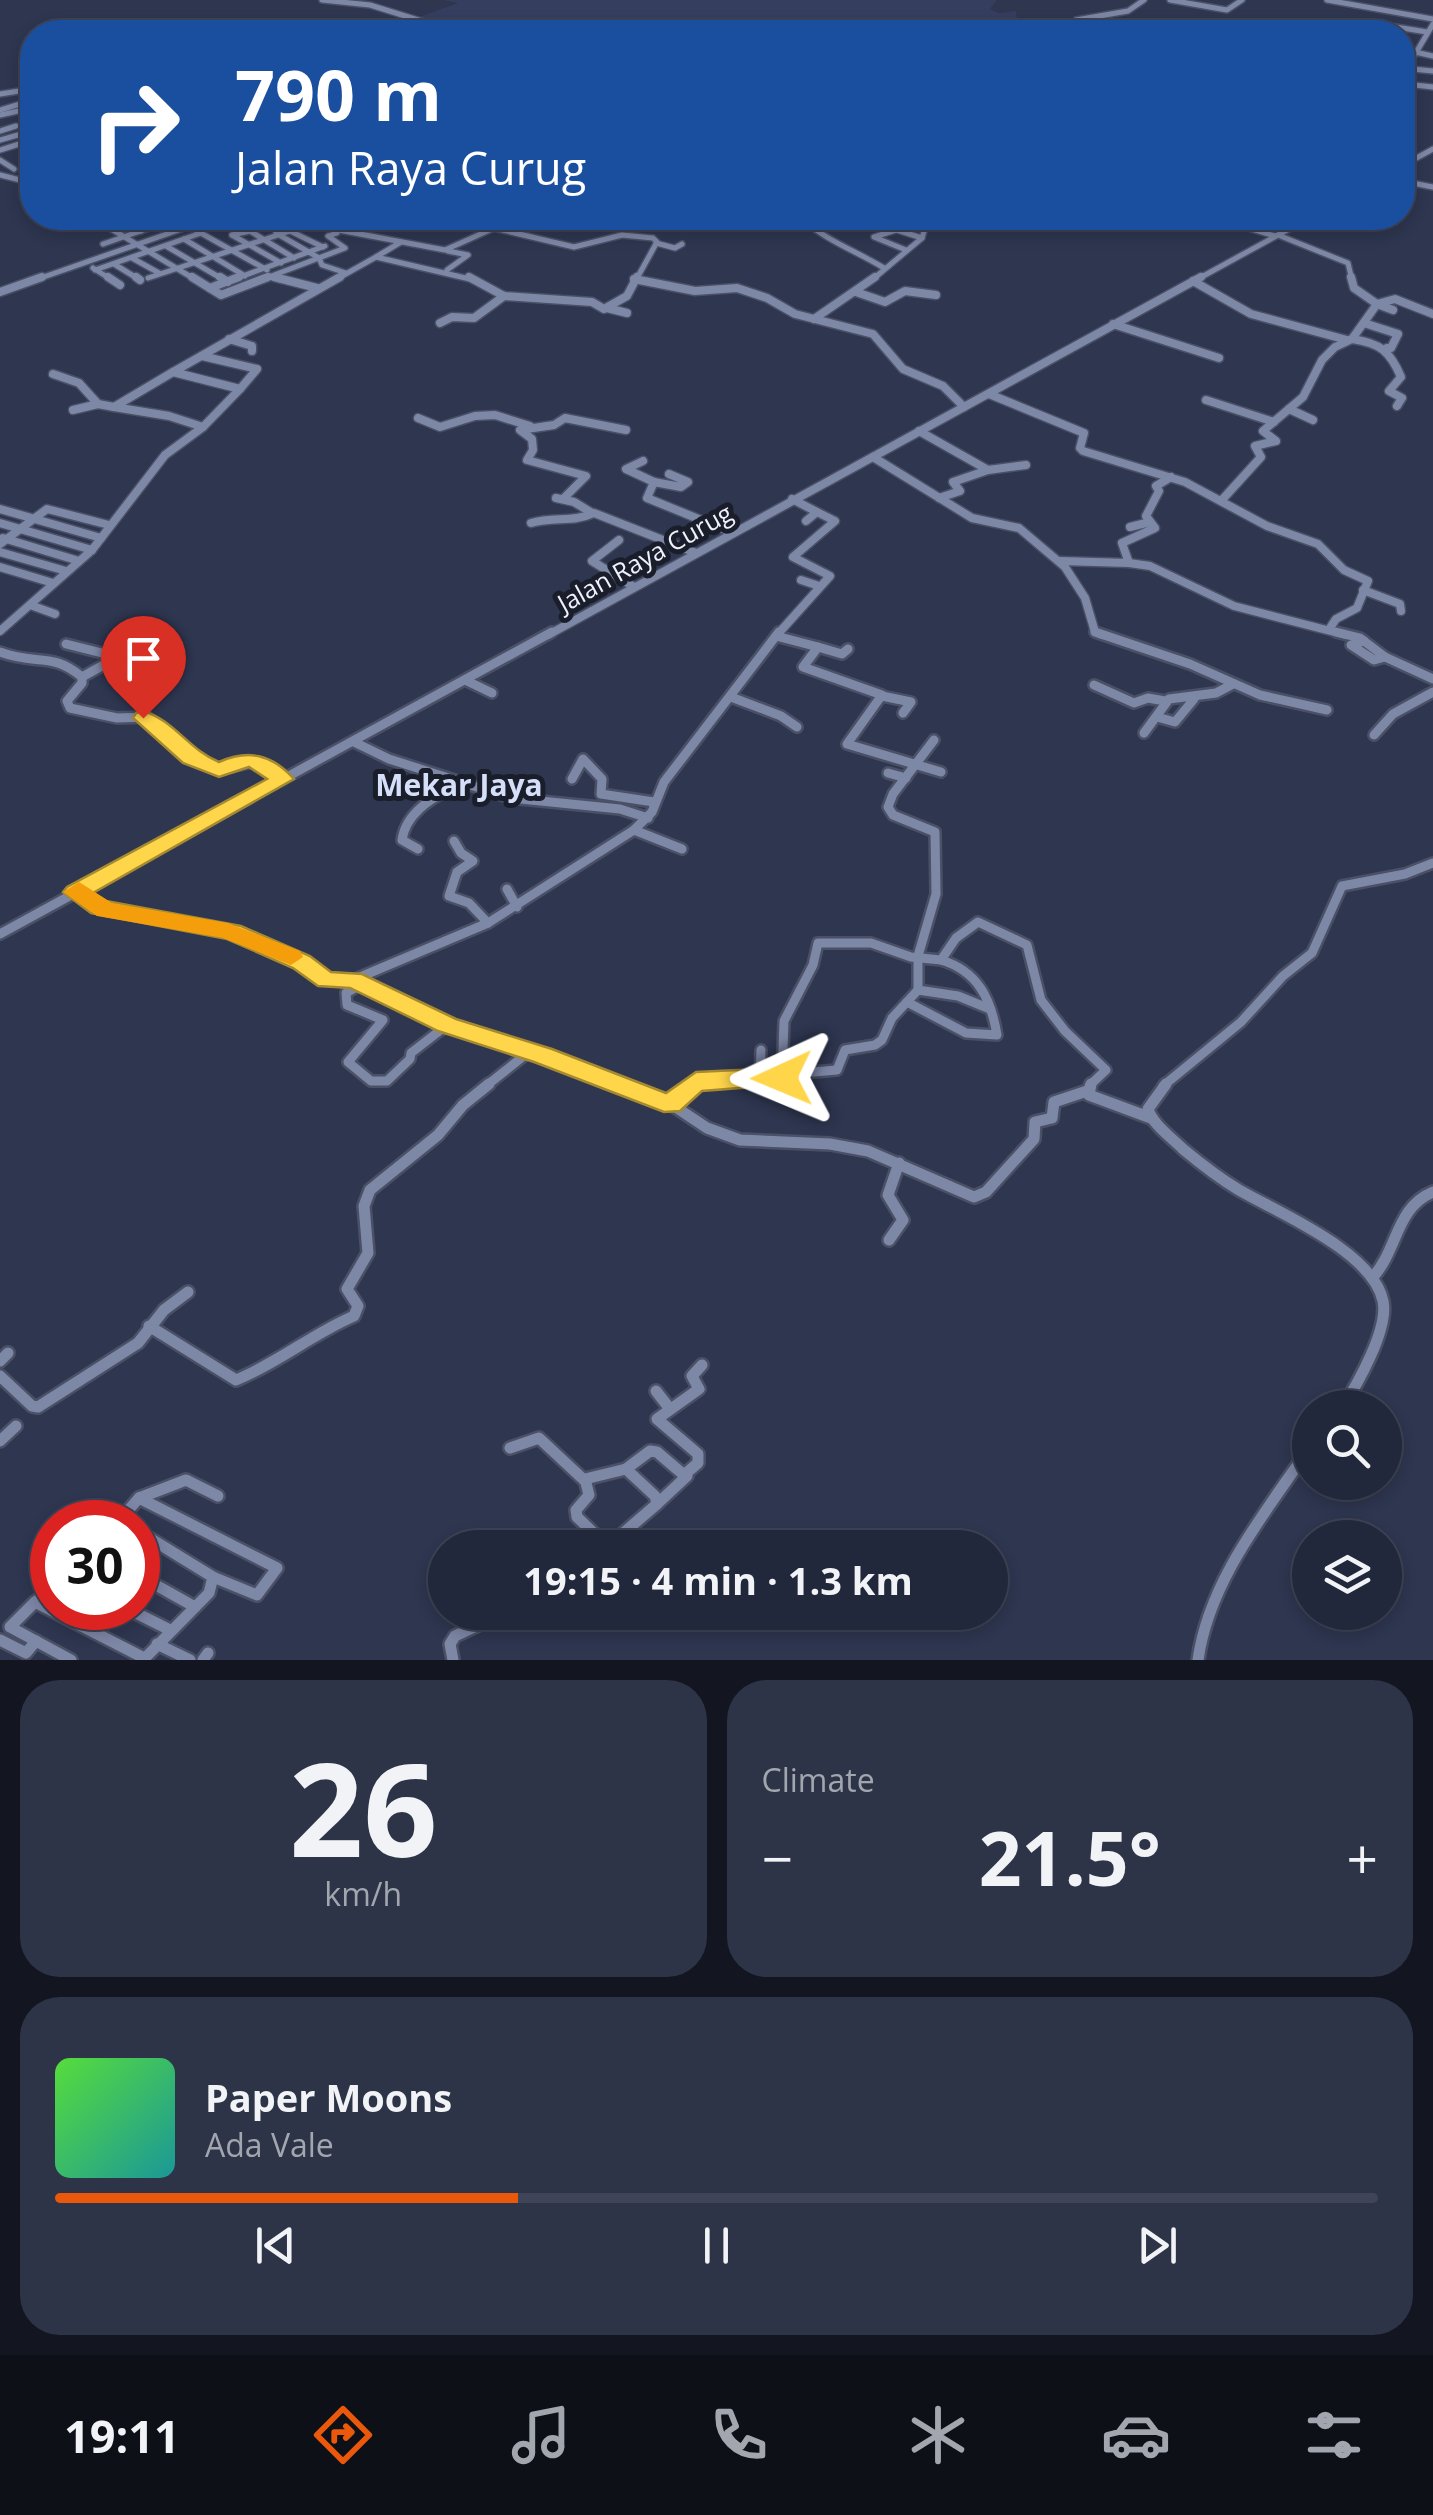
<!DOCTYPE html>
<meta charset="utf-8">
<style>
:root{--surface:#22283c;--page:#2e3447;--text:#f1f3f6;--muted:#a2a6af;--line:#3f4456;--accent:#ea580c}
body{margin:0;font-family:"Open Sans",sans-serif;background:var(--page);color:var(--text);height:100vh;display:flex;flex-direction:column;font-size:38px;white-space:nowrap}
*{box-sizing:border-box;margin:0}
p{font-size:32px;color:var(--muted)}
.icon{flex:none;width:55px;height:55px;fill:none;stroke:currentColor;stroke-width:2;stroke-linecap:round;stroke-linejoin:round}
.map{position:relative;height:1660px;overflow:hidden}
.side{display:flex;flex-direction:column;gap:20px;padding:20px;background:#131621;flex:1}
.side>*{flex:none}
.guide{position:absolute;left:20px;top:20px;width:1395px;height:210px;border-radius:40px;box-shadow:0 5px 15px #0003,0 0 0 2px var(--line);background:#1a4fa0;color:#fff;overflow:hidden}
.controls{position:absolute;left:1292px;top:1390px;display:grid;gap:20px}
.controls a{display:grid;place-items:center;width:110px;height:110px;border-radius:50%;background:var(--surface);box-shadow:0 5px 15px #0003,0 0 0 2px var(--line);font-size:50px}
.speed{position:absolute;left:30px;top:1500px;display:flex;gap:20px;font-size:50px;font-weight:700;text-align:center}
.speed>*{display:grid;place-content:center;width:130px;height:130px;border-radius:50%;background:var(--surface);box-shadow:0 5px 15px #0003,0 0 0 2px var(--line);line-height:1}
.speed .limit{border:15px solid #d22;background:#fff;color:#111}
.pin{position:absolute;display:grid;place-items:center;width:85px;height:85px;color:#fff;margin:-102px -42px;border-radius:50% 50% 50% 0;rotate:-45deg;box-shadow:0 0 10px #0007}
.pin .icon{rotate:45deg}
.me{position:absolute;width:110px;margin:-55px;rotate:269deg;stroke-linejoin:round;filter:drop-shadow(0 0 8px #0008)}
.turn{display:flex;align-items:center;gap:35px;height:210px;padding:0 50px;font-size:45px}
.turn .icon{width:130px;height:130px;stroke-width:2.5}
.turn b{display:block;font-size:70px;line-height:85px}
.big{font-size:75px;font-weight:700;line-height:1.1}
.side .tile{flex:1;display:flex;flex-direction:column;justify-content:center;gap:15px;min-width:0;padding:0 35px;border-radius:40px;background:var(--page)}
.side .dial{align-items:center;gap:0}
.dial b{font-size:130px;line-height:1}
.song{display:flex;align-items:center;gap:30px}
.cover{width:120px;height:120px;border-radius:15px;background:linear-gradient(135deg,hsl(110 70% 55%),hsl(180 70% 35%))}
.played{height:10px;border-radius:5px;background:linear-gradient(90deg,var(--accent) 35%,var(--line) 35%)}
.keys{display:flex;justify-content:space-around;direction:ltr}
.heat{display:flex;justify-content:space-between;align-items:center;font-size:55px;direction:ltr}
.side .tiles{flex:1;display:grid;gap:20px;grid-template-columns:1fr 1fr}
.tile:last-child{grid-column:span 2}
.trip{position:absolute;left:428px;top:1530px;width:580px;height:100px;border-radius:50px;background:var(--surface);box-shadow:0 5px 15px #0003,0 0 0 2px var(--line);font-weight:700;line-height:100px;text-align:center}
.tabs{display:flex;height:160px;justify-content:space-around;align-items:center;background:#0e1018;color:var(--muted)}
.tabs .icon{width:70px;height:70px}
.tabs .current{color:var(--accent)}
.tabs b{font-size:45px;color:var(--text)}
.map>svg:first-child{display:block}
.built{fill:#353e5f}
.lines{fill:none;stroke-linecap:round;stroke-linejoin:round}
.minor-far3-casing{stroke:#4a5065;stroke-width:8}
.minor-far2-casing{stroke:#4a5065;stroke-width:11}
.minor-far1-casing{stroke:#4a5065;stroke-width:14}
.minor-casing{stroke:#4a5065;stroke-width:16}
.minor-far3{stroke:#7d87a6;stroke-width:5}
.minor-far2{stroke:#7d87a6;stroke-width:8}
.minor-far1{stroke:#7d87a6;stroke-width:9}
.minor{stroke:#7d87a6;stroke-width:11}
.route{fill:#ffd54a;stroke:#a68a30;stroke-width:2.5}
.slow{fill:#f59e0b}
.labels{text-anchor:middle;stroke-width:10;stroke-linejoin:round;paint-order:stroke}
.street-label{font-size:25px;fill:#eff2fc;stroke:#1a1e2a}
.quarter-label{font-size:30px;font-weight:bold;fill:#d6dffa;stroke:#1a1e2a}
</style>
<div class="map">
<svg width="1433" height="1660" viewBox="0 0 1433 1660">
<rect width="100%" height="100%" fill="#2e3650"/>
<path class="built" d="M444,0H997L990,9L999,13L1016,11L1017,21L1029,28L1057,20L1069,26L1053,32H564L491,21L433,23L417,18L458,3Z"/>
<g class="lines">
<g class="minor-far3-casing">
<g id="minor-far3">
<path d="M322,0L370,5L431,24L491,23L558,32"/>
<path d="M1170,0L1227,10L1242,0"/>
<path d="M1327,0L1433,19"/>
<path d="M1371,23L1427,32"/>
<path d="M321,32H333"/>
<path d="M1069,32L1076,20L1128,11L1144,0"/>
<path d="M1415,52L1433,56"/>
<path d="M1402,64L1411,61L1433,24"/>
<path d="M1405,84L1433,87"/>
<path d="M1408,84L1413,78L1405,74L1412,69L1433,71"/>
<path d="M0,94L32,89"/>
<path d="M0,110L20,104L30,109"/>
<path d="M0,115L32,108"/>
<path d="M0,131L16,126"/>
<path d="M0,140L25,133"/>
<path d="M0,150L32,140"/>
<path d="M0,160L14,169"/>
<path d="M1402,166L1433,149"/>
<path d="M0,175L32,183"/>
<path d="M1402,181L1433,187"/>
<path d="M110,218L108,227L196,280"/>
<path d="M120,218L141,231"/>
<path d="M174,218L267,270"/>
<path d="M275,218L445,250L494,228L574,247L622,235L653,238L657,242L636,280"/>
<path d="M801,218C825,240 856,251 884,268"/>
<path d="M1215,218L1275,236"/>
<path d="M881,225L922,238"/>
<path d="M896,230L874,237L906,250"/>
<path d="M276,233L319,258L322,265L346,273"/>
<path d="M232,235L250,231L294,258"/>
<path d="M232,235L281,263"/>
<path d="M1278,235L1348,263L1352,280"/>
<path d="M184,239L245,276"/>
<path d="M656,243L675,248L682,244"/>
<path d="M103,244L178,218"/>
<path d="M166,246L224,280"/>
<path d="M376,257L401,242"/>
<path d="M132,258L159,273"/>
<path d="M114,264L140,280"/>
<path d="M93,268L112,280"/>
<path d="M95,270L201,233"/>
<path d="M447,270L468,255L448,251"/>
<path d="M273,277L280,280"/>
<path d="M148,278L290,231L323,247"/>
<path d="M634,279L638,280"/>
<path d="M35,280L213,218"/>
<path d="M232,280L325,246"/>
<path d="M261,280L345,248L328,236L337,233"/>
<path d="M335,280L376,257L474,280"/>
<path d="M872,280L922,238L928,218"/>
<path d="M1196,280L1309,218"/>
</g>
</g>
<g class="minor-far2-casing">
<g id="minor-far2">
<path d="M108,277L120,285"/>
<path d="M136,277L140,280"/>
<path d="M192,277L221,295L268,277"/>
<path d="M220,277L228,282"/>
<path d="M274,277L317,288"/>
<path d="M469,277L504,296L592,302L604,309L627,296L637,277"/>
<path d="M634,279L695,291L737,288L767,298L795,314L873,334L903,369L943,386L964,407"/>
<path d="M1193,281L1251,314L1347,340"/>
<path d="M210,288L239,277"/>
<path d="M0,292L42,277"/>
<path d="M856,292L885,302L905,291L936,295"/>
<path d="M607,308L627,313"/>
<path d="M1393,310L1377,304L1395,299L1433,314"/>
<path d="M814,319L875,277"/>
<path d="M440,323L452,317L474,318L504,296"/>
<path d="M1364,323L1398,334L1391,348H1387"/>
<path d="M1113,324L1219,358"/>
<path d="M229,339L252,346V351"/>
<path d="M1352,339C1380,343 1390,351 1401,377L1389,391L1402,398L1397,406"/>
<path d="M202,356L257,369L240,389"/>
<path d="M53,374L79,383L98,404"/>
<path d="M989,394L1084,433L1080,448L1083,451L1185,482L1267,526L1318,544L1344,570L1368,581L1357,608L1336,619L1330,628"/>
<path d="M1206,400L1274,422"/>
<path d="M114,407L169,416L203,427"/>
<path d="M1289,409L1313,420"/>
<path d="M73,410L98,404L114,407L173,372"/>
<path d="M418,418L440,427L475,416L495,415L530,426"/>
<path d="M919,431L988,470L953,482L960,491L939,498"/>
<path d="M873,457L972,518L1019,528L1065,567L1085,598L1095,632L1102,635"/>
<path d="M643,461L626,469L654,482L647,498L733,533"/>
<path d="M988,470L1026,465"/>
<path d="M654,482L681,487L688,482L669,474"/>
<path d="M556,498L574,502L592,513"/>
<path d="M563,499L586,476L527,460L533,450L532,439L520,430L554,425L565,418L626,430"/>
<path d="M792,499L817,512L806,521"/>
<path d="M1221,501L1261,457L1255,446L1276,441L1263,431L1303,397L1322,360L1335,347L1352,339L1377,304L1354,288L1351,277"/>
<path d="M0,509L101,538"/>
<path d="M0,523L92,550"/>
<path d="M531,523C554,516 573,523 594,513L696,553"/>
<path d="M1130,527L1150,522"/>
<path d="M3,538L79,561"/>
<path d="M619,540L592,561L634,587"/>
<path d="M0,544L47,509L109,525"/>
<path d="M0,552L66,571"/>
<path d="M1060,561L1129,563L1122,543L1155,528L1146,516L1159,491L1156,486L1171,477"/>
<path d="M1129,563L1150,566L1234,606L1346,635"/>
<path d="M0,567L53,583"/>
<path d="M801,580L819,586"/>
<path d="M1363,590L1400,604L1401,611"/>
<path d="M33,606L55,614"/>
<path d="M0,631L92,550L165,455L203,427L240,389L173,372L340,277"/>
<path d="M548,635L1201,277"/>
<path d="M777,635L830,576L793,557L835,521L817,512"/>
</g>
</g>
<g class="minor-far1-casing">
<g id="minor-far1">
<path d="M1095,632L1190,664L1260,695L1327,710"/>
<path d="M1336,632L1360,638L1385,657L1433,679"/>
<path d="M776,636L818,647L803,667L882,695L847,744L941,772"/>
<path d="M1364,641L1351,645L1374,660L1385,657"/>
<path d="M818,647L842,654L848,649"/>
<path d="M0,652C36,666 51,651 82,677L118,657L66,644"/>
<path d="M82,677V683L67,701L70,708L117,718L147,717L187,757L219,770L252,762L283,779"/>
<path d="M465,680L492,693"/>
<path d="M1094,685L1134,703L1148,698L1165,701"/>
<path d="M882,696L911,702L903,713"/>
<path d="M731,697L781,716L797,727"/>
<path d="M1157,717L1175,722L1194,699"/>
<path d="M1144,733L1169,699L1216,693L1233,684"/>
<path d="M1374,735L1393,714L1433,692"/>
<path d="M354,742L389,759L511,798L620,809L648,818"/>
<path d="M888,773L906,778"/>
<path d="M572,779L583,759L602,779L601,794L654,802"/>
<path d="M634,830L682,849"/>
<path d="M454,841L461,853L473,861L457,872L449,896L469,903L488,923"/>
<path d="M418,849L402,840C406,810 437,796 460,782"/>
<path d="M507,889L517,907"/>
<path d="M75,892L105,910L233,932L302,962L322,979L353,980L488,923L634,830L652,812L664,782L779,632"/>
<path d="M0,934L552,632"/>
<path d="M353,980L447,1025L624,1086"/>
<path d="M360,985L346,993L347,1005L383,1020L348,1062L371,1081H387L410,1059L411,1053L447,1025"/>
<path d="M918,990V956L936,894L935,832L893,815L888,807L893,794L934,740"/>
<path d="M918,990L958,996L990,1009"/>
<path d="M907,1002L966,1033L997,1035C991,999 978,971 941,960"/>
<path d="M760,1078L761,1050"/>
<path d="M782,1078L784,1021L813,965L818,943H871L911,957L941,960L956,938L978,922L1027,945L1041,1000L1065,1031L1106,1070L1089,1086"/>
<path d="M486,1086L530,1051"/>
<path d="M691,1086L696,1082L837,1070L845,1050L875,1045L882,1040L892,1018L918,990"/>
<path d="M1163,1086L1241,1022L1283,976L1312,953L1342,886L1405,874L1433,863"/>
</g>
</g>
<g class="minor-casing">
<g id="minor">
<path d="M618,1084L671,1104L707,1128L740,1140L830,1144L868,1151L974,1197L986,1192L1034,1139L1035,1122L1052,1118L1054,1102L1087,1091"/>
<path d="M1091,1084L1089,1095L1151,1118"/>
<path d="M1166,1084L1148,1109C1153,1125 1171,1137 1183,1149C1201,1164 1219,1178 1239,1190C1279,1213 1373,1252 1383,1301C1389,1329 1357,1385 1342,1408"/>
<path d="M671,1104L694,1084"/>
<path d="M889,1240L903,1220L888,1195L899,1163"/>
<path d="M1373,1277C1398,1249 1396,1207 1433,1192"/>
<path d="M149,1326L236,1380C278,1363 312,1334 354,1316L358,1306L347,1289L368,1253L364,1206L370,1190L438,1135L463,1105L489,1084"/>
<path d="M0,1361L8,1353"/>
<path d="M0,1376L32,1406L38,1407L138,1343L164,1310L188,1292"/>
<path d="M656,1391L670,1409"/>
<path d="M0,1441L16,1426"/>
<path d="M510,1448L539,1438L584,1480"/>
<path d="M626,1469L650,1451L657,1452L684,1475L698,1463V1454L657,1419L699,1389L692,1376L702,1365"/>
<path d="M139,1498L186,1480L218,1496"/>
<path d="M657,1504L687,1476"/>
<path d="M118,1522L139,1498L277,1568L257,1595L213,1577"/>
<path d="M138,1531L213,1577L209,1593L143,1660"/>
<path d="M606,1548L657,1504L655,1496L626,1469L585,1479L589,1495L576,1510L577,1517L607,1546"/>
<path d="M138,1575L195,1607"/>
<path d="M52,1590L35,1602L144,1658"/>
<path d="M35,1602L10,1627L71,1660"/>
<path d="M126,1608L170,1630"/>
<path d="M0,1640L26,1653L36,1641"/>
<path d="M157,1644L190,1660"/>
<path d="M203,1660L208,1653"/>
<path d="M453,1660L450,1644L455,1636L506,1612"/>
<path d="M1198,1660C1209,1580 1266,1512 1310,1447"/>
</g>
</g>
<use href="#minor-far3" class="minor-far3"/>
<use href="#minor-far2" class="minor-far2"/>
<use href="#minor-far1" class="minor-far1"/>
<use href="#minor" class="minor"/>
</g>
<path class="route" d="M143,711C174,720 189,750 219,762C248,749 272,754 294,779L93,893L106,901L241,926L310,956L331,972L362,974L456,1019L552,1049L666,1093L696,1072L782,1068L791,1071L795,1078L791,1084L702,1091L680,1111L664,1112L534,1062L438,1031L350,988L318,986L293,968L227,939L91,913L63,892L67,887L267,779L249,767L219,777L183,763L133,718L136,713Z"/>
<path class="slow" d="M79,882L112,903L228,923L300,951L303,957L291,965L223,938L97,916L63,892Z"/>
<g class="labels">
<g class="street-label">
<text transform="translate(645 558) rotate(-29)" y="9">Jalan Raya Curug</text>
</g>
<g class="quarter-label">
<text x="459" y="796">Mekar Jaya</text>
</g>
</g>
</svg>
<div class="controls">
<a><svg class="icon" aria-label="search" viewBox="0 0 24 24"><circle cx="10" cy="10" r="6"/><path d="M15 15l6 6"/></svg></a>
<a><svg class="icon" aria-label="layers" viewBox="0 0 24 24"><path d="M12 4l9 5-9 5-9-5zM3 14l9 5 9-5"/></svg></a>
</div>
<div class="speed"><div class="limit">30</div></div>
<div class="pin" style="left:143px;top:718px;background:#d93025"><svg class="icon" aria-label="arrive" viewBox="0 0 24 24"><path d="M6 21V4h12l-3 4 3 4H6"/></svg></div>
<svg class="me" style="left:782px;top:1078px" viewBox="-20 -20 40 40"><path d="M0-17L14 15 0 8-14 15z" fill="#ffd54a" stroke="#fff" stroke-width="4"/></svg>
<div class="trip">19:15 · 4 min · 1.3 km</div>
<div class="guide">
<div class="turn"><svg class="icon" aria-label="right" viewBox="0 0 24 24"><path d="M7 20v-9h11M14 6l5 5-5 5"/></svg><div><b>790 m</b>Jalan Raya Curug</div></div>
</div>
</div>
<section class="side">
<div class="tiles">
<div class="tile dial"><b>26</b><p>km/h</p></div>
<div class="tile"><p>Climate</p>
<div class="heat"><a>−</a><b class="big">21.5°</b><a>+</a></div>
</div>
<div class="tile">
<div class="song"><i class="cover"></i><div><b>Paper Moons</b><p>Ada Vale</p></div></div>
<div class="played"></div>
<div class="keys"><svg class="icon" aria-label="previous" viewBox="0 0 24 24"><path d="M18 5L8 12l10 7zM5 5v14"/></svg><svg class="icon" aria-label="pause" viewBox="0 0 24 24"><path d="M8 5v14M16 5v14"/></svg><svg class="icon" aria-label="next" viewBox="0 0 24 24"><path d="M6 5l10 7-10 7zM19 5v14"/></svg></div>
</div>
</div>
</section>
<nav class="tabs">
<b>19:11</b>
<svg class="icon current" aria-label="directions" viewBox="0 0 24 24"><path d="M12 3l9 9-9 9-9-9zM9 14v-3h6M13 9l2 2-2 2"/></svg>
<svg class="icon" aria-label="music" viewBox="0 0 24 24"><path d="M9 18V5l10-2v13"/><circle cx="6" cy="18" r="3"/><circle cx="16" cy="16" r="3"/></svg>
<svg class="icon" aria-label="phone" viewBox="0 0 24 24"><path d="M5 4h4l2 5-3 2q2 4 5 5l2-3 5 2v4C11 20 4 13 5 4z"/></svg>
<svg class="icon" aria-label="climate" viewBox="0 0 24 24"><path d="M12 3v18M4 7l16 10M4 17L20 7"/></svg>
<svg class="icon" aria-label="car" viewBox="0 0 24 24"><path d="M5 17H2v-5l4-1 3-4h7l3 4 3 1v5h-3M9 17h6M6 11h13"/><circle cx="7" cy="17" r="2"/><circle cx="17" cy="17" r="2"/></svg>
<svg class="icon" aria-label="filters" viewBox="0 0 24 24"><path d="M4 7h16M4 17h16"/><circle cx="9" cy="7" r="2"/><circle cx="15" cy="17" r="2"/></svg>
</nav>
